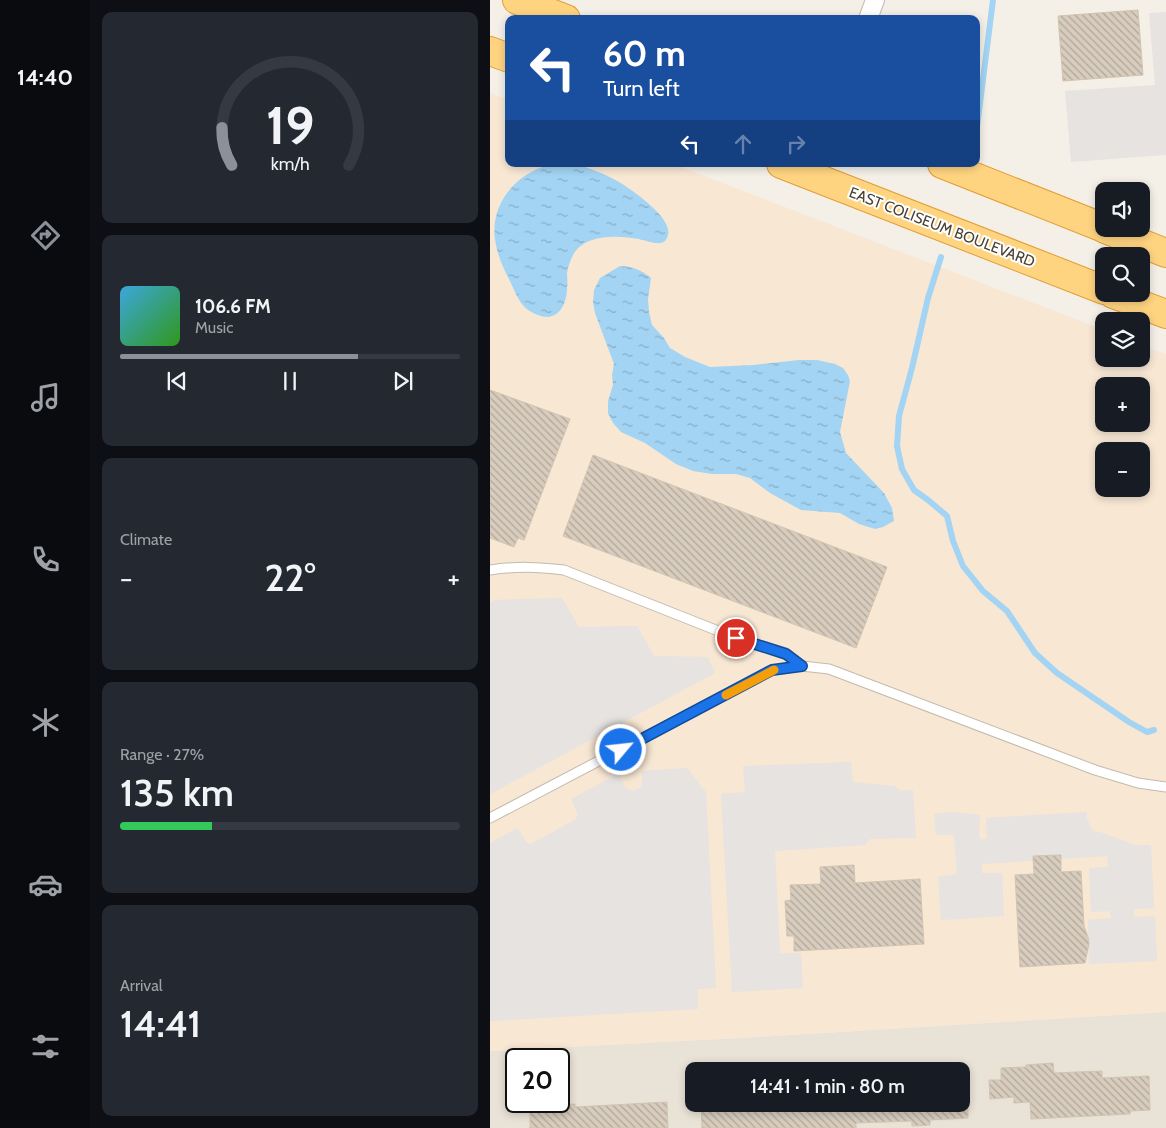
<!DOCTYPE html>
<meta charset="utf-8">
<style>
:root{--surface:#171b24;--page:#242831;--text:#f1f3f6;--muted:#9ea1a6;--line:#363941;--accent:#8c9099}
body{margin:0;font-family:Cabin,sans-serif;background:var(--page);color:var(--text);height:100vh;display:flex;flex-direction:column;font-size:19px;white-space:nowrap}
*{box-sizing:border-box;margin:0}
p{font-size:16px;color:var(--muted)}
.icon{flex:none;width:28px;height:28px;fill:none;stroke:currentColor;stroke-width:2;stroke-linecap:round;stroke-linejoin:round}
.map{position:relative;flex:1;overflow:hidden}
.drawer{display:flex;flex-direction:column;gap:12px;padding:12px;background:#0d0f14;width:400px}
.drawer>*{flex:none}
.banner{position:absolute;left:15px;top:15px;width:475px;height:152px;border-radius:10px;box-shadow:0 2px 8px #0003;background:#1a4fa0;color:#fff;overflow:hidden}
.fabs{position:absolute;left:605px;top:182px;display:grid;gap:10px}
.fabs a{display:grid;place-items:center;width:55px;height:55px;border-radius:10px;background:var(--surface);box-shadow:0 2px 8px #0003;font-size:25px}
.speed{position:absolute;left:15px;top:1048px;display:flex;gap:10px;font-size:25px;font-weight:700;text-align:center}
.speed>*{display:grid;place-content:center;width:65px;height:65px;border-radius:50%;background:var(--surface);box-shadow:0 2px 8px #0003;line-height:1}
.speed .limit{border:2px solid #111;border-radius:8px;background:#fff;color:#111}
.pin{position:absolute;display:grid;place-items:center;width:42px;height:42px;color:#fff;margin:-21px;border:2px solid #fff;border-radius:50%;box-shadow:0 1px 5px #0007}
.me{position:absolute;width:55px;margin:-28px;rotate:62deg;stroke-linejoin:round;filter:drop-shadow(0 0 4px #0008)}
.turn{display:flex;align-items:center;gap:18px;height:105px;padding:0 15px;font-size:22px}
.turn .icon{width:65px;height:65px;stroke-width:2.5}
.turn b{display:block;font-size:35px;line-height:42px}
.lanes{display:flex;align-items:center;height:48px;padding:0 15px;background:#0003;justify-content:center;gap:25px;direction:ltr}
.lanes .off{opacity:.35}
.big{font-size:38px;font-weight:600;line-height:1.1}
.drawer .card{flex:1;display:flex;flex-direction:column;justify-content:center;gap:8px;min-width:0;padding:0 18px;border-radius:10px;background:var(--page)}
.drawer .dial{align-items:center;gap:0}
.dial svg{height:130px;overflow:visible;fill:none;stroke:var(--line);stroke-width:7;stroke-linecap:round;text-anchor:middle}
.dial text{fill:var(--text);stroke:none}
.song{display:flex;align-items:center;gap:15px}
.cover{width:60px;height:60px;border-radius:8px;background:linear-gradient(135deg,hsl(200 70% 55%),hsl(110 70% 35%))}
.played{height:5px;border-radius:2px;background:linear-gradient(90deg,var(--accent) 70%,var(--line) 70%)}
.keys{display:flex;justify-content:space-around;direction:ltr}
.heat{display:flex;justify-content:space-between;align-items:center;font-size:28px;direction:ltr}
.charge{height:8px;border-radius:4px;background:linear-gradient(90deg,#34c759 27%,var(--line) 0)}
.trip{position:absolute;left:195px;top:1062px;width:285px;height:50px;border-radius:10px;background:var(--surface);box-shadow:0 2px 8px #0003;font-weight:600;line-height:50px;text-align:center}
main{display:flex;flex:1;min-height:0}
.tabs{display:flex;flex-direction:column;width:90px;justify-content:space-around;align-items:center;background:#090b0e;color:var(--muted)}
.tabs .icon{width:35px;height:35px}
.tabs .selected{color:var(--accent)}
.tabs b{font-size:22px;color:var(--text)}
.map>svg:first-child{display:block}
.residential{fill:#e9e2d6;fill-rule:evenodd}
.commercial{fill:#f7e7d3;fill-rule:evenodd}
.parking{fill:#e6e3e0}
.water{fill:url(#water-ripples)}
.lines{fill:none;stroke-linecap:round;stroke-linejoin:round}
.stream{stroke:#a3d4f3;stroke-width:6}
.building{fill:url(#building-back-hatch);stroke:#d2c4b0}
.service-casing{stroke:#c3bbad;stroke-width:11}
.minor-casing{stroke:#c3bbad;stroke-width:20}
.trunk-casing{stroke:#e29d34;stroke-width:30}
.service{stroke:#fff;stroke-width:9}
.minor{stroke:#fff;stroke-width:18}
.trunk{stroke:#ffd480;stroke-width:28}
.route-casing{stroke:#114b97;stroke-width:12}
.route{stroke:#1a73e8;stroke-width:9}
.slow{stroke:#f59e0b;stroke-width:9}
.labels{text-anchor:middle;stroke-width:4;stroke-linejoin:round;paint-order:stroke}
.street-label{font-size:15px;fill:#484136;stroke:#fff}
</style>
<main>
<nav class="tabs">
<b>14:40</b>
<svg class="icon selected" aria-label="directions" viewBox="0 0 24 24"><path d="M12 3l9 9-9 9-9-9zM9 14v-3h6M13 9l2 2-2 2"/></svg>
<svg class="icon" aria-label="music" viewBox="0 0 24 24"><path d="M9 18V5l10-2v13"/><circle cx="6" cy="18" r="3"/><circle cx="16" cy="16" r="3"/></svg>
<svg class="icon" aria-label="phone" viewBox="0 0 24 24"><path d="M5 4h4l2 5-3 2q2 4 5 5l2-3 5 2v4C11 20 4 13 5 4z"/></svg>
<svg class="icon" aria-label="climate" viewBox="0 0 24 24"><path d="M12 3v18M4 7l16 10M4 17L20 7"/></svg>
<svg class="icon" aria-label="car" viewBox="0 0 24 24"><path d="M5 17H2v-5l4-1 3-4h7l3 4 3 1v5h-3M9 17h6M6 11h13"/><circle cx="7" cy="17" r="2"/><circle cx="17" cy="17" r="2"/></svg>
<svg class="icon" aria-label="filters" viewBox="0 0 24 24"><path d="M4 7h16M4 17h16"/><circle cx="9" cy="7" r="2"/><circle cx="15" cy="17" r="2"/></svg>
</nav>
<section class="drawer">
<div class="card dial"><svg viewBox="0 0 100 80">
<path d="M14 69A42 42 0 1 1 86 69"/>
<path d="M14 69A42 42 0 0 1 8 46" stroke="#8c9099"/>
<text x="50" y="56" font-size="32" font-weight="700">19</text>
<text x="50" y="72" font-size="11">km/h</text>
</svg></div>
<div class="card">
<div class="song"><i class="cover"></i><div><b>106.6 FM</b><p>Music</p></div></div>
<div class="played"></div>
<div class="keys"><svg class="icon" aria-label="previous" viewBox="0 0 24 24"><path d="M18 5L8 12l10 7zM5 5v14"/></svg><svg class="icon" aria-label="pause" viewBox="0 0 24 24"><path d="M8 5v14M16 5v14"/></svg><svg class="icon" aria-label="next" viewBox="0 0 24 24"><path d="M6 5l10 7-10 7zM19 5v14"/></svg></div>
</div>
<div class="card"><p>Climate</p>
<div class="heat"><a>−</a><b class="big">22°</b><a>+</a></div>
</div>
<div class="card"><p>Range · 27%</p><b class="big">135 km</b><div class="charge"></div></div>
<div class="card"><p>Arrival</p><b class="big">14:41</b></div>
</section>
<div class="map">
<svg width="676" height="1128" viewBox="0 0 676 1128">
<defs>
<pattern id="water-ripples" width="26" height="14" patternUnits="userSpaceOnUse" patternTransform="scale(1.25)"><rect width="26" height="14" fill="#a3d4f3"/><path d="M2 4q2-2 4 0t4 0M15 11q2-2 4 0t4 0" fill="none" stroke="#87aec6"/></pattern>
<pattern id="building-back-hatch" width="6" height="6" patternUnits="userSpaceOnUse" patternTransform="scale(1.25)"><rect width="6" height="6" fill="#d7ccbd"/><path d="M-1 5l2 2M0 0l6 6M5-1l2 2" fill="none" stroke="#b0a79a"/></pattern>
</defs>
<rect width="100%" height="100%" fill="#f4f0e8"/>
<path class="residential" d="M676,1012V1128H0V1051L250,1038ZM26,1059H69V1101H26ZM204,1071H471V1104H204Z"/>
<path class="commercial" d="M0,93L19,100V164H183L614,330V359H651V345L676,354V1012L250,1038L0,1051ZM614,386H651V424H614ZM614,451H651V489H614Z"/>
<g class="parking">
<path d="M676,12V155L581,162L575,91L665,85L659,13Z"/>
<path d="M72,598L87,624L90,627L147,626L164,656L218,657L225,673L0,794V603L4,600Z"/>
<path d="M361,762L363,782L404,786L411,791L423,790L426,838L380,839L375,845L285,851L290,953H311L313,988L242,992L231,794L255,792L253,766Z"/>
<path d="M197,768L216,792L226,988L208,989V1009L0,1021V843L28,828L36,842L41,844L81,822L86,819L88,814L81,799L128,774L135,787L140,790L144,791L150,788L152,784V771Z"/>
<path d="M462,812L490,815L489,836L491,839H497L496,818L597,812V819L603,831L610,832L645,845H661L664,908L644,909V917L665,916L667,961L599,964L598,920L621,918L620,911L601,912L599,868L618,867L617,856L492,864V873H512L514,916L451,920L448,877L467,874L464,835H446L444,814Z"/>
</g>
<g class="water">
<path d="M61,164C68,164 76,163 83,164C92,164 121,177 129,182C142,190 183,218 178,235C177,239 175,242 171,243C164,244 155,240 149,239C128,235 94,234 83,255C80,261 78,267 77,273C77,278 78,283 77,288C77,303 69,321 51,316C31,310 28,298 20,281C13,268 7,254 5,239C1,210 18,184 43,171C48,168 55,166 61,164Z"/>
<path d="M130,266C141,266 152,270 161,278L158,299L159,312L162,325L174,338L180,348L195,357L220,367L263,365L309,360H327L345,364L353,368L358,375L360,381L350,432L356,453L394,493L402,508L404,521L393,527L385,529L369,524L350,513L311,510L280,493L260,478L246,474H222L203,471L186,464L155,443L131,432L123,423L118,413V401L123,385L122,375L124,364L105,313L103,302L104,290L110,278Z"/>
</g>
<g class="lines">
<g class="stream">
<path d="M486,135L503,0"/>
<path d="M451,257L438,298L422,368L409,416L407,446L412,469L424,490L438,500L457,516L463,541L473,566L493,591L517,611L545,653L567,673L639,722L657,732L664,730"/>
</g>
</g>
<g class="building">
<path d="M648,10L653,75L573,81L568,16Z"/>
<path d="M0,390L80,419L34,540L28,538L24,547L0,538Z"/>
<path d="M103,455L397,567L366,648L73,536Z"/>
<path d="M571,855V872L591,871L594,926L598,937L599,944L595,963L530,967L525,875L544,874L543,856Z"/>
<path d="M364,865L365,883L430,879L434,944L304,951V936H297L295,901L301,900L300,885L331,884L330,867Z"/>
<path d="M563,1063L564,1073L612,1071V1078L659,1076L660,1110L640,1111V1114L541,1119L540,1102L524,1103V1097L500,1099L499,1080H511V1068L536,1067V1065Z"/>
<path d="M177,1102L178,1128H40V1110L63,1109V1105L85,1104V1107Z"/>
<path d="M211,1104H478V1118L440,1120V1125L422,1126V1121L366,1123V1128H212Z"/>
</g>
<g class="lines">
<g class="service-casing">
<g id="service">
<path d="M0,570C27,566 47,567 74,570L246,638L296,653L312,666"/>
<path d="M0,818L282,670L312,666L339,669L605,770L648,783L676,787"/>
</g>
</g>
<g class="minor-casing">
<path id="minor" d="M378,19L385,0"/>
</g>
<g class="trunk-casing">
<g id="trunk">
<path d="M27,0L76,19"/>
<path d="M0,51L19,58"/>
<path d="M291,164L614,290"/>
<path d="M452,164L614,228"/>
<path d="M615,229L676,253"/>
<path d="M623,294L676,314"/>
</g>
</g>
<use href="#service" class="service"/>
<use href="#minor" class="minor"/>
<use href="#trunk" class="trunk"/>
</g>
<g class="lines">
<g class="route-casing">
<path id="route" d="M131,750L282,670L312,666L296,654L246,638"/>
</g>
<use href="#route" class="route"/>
<path class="slow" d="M236,695L284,670"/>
</g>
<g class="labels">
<g class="street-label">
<text transform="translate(452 227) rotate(21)" y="5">EAST COLISEUM BOULEVARD</text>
</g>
</g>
</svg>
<div class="fabs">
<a><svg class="icon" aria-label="sound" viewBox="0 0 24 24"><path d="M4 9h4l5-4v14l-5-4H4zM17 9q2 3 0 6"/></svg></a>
<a><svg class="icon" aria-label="search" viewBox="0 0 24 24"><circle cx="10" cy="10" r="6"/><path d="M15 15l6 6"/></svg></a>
<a><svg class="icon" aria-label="layers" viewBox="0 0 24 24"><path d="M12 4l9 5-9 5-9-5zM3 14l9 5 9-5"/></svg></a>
<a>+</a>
<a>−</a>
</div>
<div class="speed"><div class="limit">20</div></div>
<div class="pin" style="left:246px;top:638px;background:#d93025"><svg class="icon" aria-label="arrive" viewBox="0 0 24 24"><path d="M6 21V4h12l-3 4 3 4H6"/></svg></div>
<svg class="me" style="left:131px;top:750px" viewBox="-20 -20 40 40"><circle r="17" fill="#1a73e8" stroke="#fff" stroke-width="3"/><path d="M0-11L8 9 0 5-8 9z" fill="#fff"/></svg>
<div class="trip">14:41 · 1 min · 80 m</div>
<div class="banner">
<div class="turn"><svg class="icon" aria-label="left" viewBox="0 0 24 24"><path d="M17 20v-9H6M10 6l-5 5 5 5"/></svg><div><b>60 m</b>Turn left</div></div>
<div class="lanes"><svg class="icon" aria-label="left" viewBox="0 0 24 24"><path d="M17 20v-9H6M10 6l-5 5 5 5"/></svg><svg class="icon off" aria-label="ahead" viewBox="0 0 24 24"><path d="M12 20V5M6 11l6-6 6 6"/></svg><svg class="icon off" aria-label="right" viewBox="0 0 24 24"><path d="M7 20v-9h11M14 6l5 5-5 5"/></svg></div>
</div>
</div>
</main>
